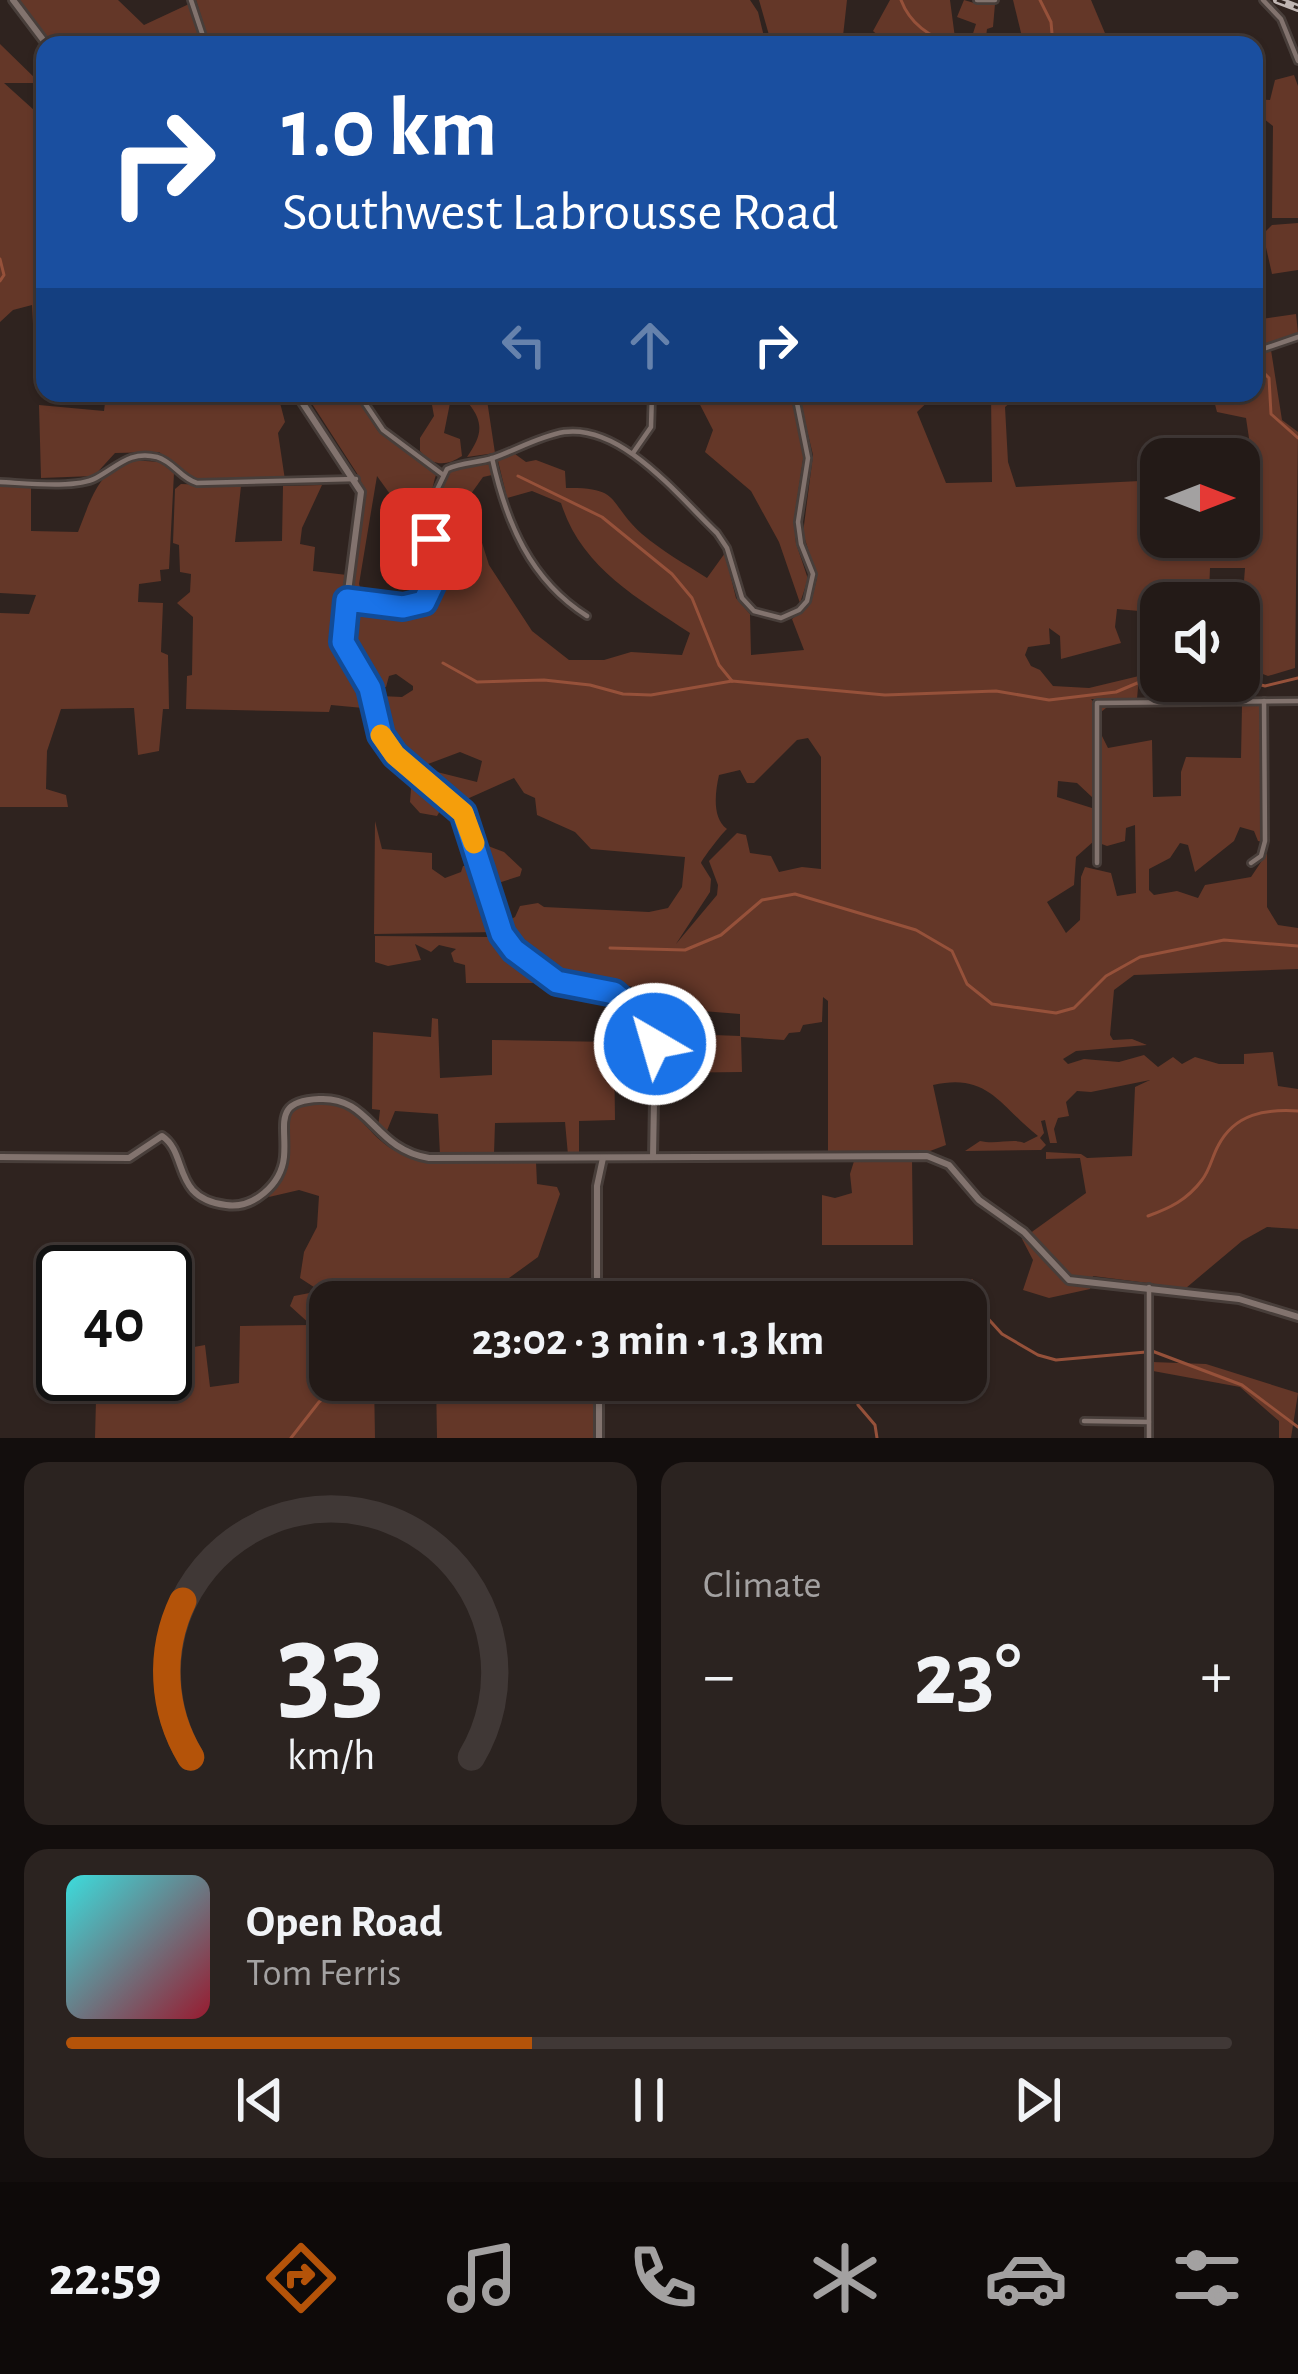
<!DOCTYPE html>
<meta charset="utf-8">
<style>
:root{--surface:#231a17;--page:#2b2320;--text:#f1f3f6;--muted:#a3a1a1;--line:#403836;--accent:#b45309}
body{margin:0;font-family:"Alegreya Sans",sans-serif;background:var(--page);color:var(--text);height:100vh;display:flex;flex-direction:column;font-size:45px;white-space:nowrap}
*{box-sizing:border-box;margin:0}
p{font-size:39px;color:var(--muted)}
.icon{flex:none;width:66px;height:66px;fill:none;stroke:currentColor;stroke-width:2;stroke-linecap:round;stroke-linejoin:round}
.map{position:relative;height:1438px;overflow:hidden}
.details{display:flex;flex-direction:column;gap:24px;padding:24px;background:#130e0d;flex:1}
.details>*{flex:none}
.guide{position:absolute;left:36px;top:36px;width:1227px;height:366px;border-radius:24px;box-shadow:0 3px 9px #0004,0 0 0 3px var(--line);background:#1a4fa0;color:#fff;overflow:hidden}
.needle{width:78px;rotate:90deg}
.buttons{position:absolute;left:1140px;top:438px;display:grid;gap:24px}
.buttons a{display:grid;place-items:center;width:120px;height:120px;border-radius:24px;background:var(--surface);box-shadow:0 3px 9px #0004,0 0 0 3px var(--line);font-size:60px}
.speed{position:absolute;left:36px;top:1245px;display:flex;gap:24px;font-size:60px;font-weight:700;text-align:center}
.speed>*{display:grid;place-content:center;width:156px;height:156px;border-radius:50%;background:var(--surface);box-shadow:0 3px 9px #0004,0 0 0 3px var(--line);line-height:1}
.speed .limit{border:6px solid #111;border-radius:18px;background:#fff;color:#111}
.pin{position:absolute;display:grid;place-items:center;width:102px;height:102px;color:#fff;margin:-51px;border-radius:24px;box-shadow:0 6px 18px #0006}
.me{position:absolute;width:132px;margin:-66px;rotate:322deg;stroke-linejoin:round;filter:drop-shadow(0 0 9px #0008)}
.turn{display:flex;align-items:center;gap:42px;height:252px;padding:0 48px;font-size:54px}
.turn .icon{width:156px;height:156px;stroke-width:2.5}
.turn b{display:block;font-size:84px;line-height:102px}
.lanes{display:flex;align-items:center;height:114px;padding:0 48px;background:#0003;justify-content:center;gap:60px;direction:ltr}
.lanes .off{opacity:.35}
.big{font-size:90px;font-weight:700;line-height:1.1}
.details .tile{flex:1;display:flex;flex-direction:column;justify-content:center;gap:18px;min-width:0;padding:0 42px;border-radius:24px;background:var(--page)}
.details .dial{align-items:center;gap:0}
.dial svg{height:312px;overflow:visible;fill:none;stroke:var(--line);stroke-width:7;stroke-linecap:round;text-anchor:middle}
.dial text{fill:var(--text);stroke:none}
.song{display:flex;align-items:center;gap:36px}
.cover{width:144px;height:144px;border-radius:18px;background:linear-gradient(135deg,hsl(180 70% 55%),hsl(350 70% 35%))}
.played{height:12px;border-radius:6px;background:linear-gradient(90deg,var(--accent) 40%,var(--line) 40%)}
.keys{display:flex;justify-content:space-around;direction:ltr}
.heat{display:flex;justify-content:space-between;align-items:center;font-size:66px;direction:ltr}
.details .tiles{flex:1;display:grid;gap:24px;grid-template-columns:1fr 1fr}
.tile:last-child{grid-column:span 2}
.trip{position:absolute;left:309px;top:1281px;width:678px;height:120px;border-radius:24px;background:var(--surface);box-shadow:0 3px 9px #0004,0 0 0 3px var(--line);font-weight:700;line-height:120px;text-align:center}
.tab-bar{display:flex;height:192px;justify-content:space-around;align-items:center;background:#0e0a09;color:var(--muted)}
.tab-bar .icon{width:84px;height:84px}
.tab-bar .selected{color:var(--accent)}
.tab-bar b{font-size:54px;color:var(--text)}
.map>svg:first-child{display:block}
.green{fill:#643728;fill-rule:evenodd}
.lines{fill:none;stroke-linecap:round;stroke-linejoin:round}
.stream{stroke:#96513a;stroke-width:3}
.minor-casing{stroke:#483e3a;stroke-width:10}
.tertiary-casing{stroke:#483e3a;stroke-width:12}
.minor{stroke:#82736e;stroke-width:4.5}
.tertiary{stroke:#82736e;stroke-width:6}
.rail-casing{stroke:#bfb5b2;stroke-width:8}
.rail{stroke:#2f231f;stroke-width:3;stroke-dasharray:9;stroke-linecap:butt}
.route-casing{stroke:#114b97;stroke-width:30}
.route{stroke:#1a73e8;stroke-width:21}
.slow{stroke:#f59e0b;stroke-width:21}
</style>
<div class="map">
<svg width="1298" height="1438" viewBox="0 0 1298 1438">
<rect width="100%" height="100%" fill="#2f231f"/>
<g class="green">
<path d="M19,0H118L144,25L189,4L201,45H51Z"/>
<path d="M196,0H750L758,12L766,45H210Z"/>
<path d="M759,0H847L842,45H794V34L769,35Z"/>
<path d="M890,0H950L955,38L970,43L976,24L957,17L964,0L981,5L995,4L993,27L987,29L985,45H889L873,31Z"/>
<path d="M1013,0H1091L1110,45H1024Z"/>
<path d="M0,44L40,83H4L45,120V302L40,304V323L33,324L32,305L13,310L0,322Z"/>
<path d="M1294,75L1298,86V218H1272L1273,126L1254,111V99L1270,100L1275,80Z"/>
<path d="M1298,223V270L1272,274L1263,234L1272,225Z"/>
<path d="M1296,314L1298,333L1254,350V320Z"/>
<path d="M1271,350L1282,420L1298,432L1295,668L1268,676L1239,665V603H1161V613L1117,609L1115,627L1121,643L1061,659L1060,636L1049,628L1050,644L1028,647L1025,655L1031,666L1040,670L1053,686L1089,688L1139,676L1137,699H1091L1095,704L1093,798L1077,783L1058,781L1057,797L1092,808L1094,841L1076,857L1074,885L1047,902L1066,933L1080,920L1081,877L1085,867L1111,873L1117,896L1136,893L1135,825L1126,828L1125,841L1107,846L1099,843L1098,706L1111,704L1101,712L1102,736L1108,748L1152,740L1153,797L1181,796V772L1186,757L1241,758L1242,705L1263,704L1260,773L1263,842L1258,841L1254,831L1240,827L1234,841L1195,872L1188,845L1180,843L1170,858L1149,869V890L1154,895L1177,891L1198,898L1205,885L1251,877L1267,853V907L1278,925L1298,928V969L1134,975L1114,990L1110,1035L1113,1040L1132,1039L1147,1045L1076,1051L1063,1059L1068,1064L1084,1059L1119,1062L1144,1055L1158,1067L1173,1057L1182,1064L1195,1057L1219,1064H1244V1054L1273,1052L1278,1086L1298,1089V1229L1267,1227L1242,1241L1186,1288L1093,1276L1090,1289L1049,1298L1023,1290L1033,1260L1022,1239L1086,1193L1080,1158L1046,1159V1152L1081,1154L1087,1158L1132,1156L1135,1087L1150,1080L1091,1092L1077,1091L1066,1102L1069,1116L1058,1118L1054,1129L1057,1143H1050L1045,1120L1041,1121L1044,1133L1040,1138L1046,1145L1041,1150L965,1151L980,1141C996,1145 1014,1138 1024,1143L1038,1136C1000,1106 988,1072 933,1085L946,1145L930,1151L828,1153V1001L823,997L822,1022L803,1025L800,1032L789,1033L784,1040L741,1037L742,1072L659,1073V1063H682L685,1034L740,1036V1014L677,1009L657,990L556,976L516,946L504,923L515,917L520,906L538,903L544,907L649,912L668,908L682,887L685,857L591,849L575,832L537,815L535,798L524,793L514,778L458,803L432,779L429,770L477,782L482,761L460,752L420,767C386,745 385,734 380,696L402,697L413,690V686L396,674L389,676L386,687H373L354,647L351,604L411,611L431,601C450,570 418,495 452,471C462,464 478,466 490,464L492,475L483,477L468,498L489,565L532,631L569,660H604L631,652L682,655L690,633C637,598 581,567 561,503L532,491L507,498L498,461L515,454L526,462L536,460L565,471L566,488C623,487 607,503 642,534C662,551 685,564 707,578L725,553L736,598L750,614L751,655L804,650L792,619L811,602L817,578L803,533L813,455L798,393H937L917,412L946,483L992,482L991,393H1030L1028,404L1011,402L1005,407L1008,462L1016,487L1161,480V537H1239V473L1254,472L1246,418L1217,412L1212,393H1254V354ZM1210,568H1245L1243,594L1209,593ZM808,738L821,757V869L802,867L779,872L771,856L750,853L746,835L737,833L709,861L718,885L717,895L676,944L710,892L711,879L701,863C703,858 722,833 727,829C712,818 715,793 719,775L740,770L747,783H754L797,740Z"/>
<path d="M90,393H264L266,402L279,399L285,422L278,433L285,480L193,479L159,452L115,453L94,476L41,478L39,405L104,411L105,403L90,400Z"/>
<path d="M305,393H353L378,431L436,475C424,508 436,582 420,599L408,602L367,597L365,590L404,595L416,585L400,549V508L377,476L359,584L363,597L352,595L365,491L358,475Z"/>
<path d="M406,393H517L487,400L495,453L467,457C481,437 485,424 469,404L450,403L444,433L460,439L462,456C447,466 433,467 420,451V438L434,416L432,405L416,402Z"/>
<path d="M694,393H790L804,453L794,520L796,543L808,579L800,603L779,542L751,491L705,452L713,430Z"/>
<path d="M131,460L160,462L174,473L169,569L160,570L161,581L139,584L138,602L163,603L161,652L168,655L169,709H163L159,751L138,755L134,708L61,709L47,751L46,789L66,795L68,807H0V613L29,614L36,595L0,593V484L31,485V531L78,532C90,502 98,470 131,460Z"/>
<path d="M181,484L241,486L235,542L282,541L283,486L322,485L302,528L300,544L315,547L313,571L347,575L342,642L374,709L331,705L329,712L186,709L187,676L192,675L193,617L177,603L190,592L191,574L180,572L179,545L173,543L175,489Z"/>
<path d="M411,776L430,796L444,804L437,816L420,813L410,802L411,789L407,781Z"/>
<path d="M375,821L382,849L432,853V869L445,878L461,872L463,866L476,865L498,932L374,934Z"/>
<path d="M488,846L504,852L522,869L520,876L492,885L494,876L484,856Z"/>
<path d="M375,936L490,937L551,983H466L465,965L454,962L451,953L456,949L439,945L431,952L415,944L421,960L388,966L375,962Z"/>
<path d="M432,1018L438,1019L440,1078L492,1075V1040L614,1042L615,1120L579,1121V1155H568L565,1122L495,1123L494,1154L440,1155L438,1114L395,1111L386,1133L378,1127L380,1110L372,1109L373,1032L431,1037Z"/>
<path d="M334,1101C360,1112 369,1135 392,1149C427,1169 496,1161 536,1162L537,1184L557,1187L560,1194L538,1257L476,1302H330V1380H374L375,1438H95L96,1400L79,1390L69,1374H165V1329L177,1336L183,1349L205,1345L210,1387L239,1383L240,1326L311,1325L290,1306L294,1296L320,1291L300,1278L304,1252L317,1227L319,1196L299,1190L269,1197C275,1186 283,1173 286,1162C296,1120 268,1103 334,1101Z"/>
<path d="M912,1157L913,1245H822V1195L835,1198L852,1193L850,1174L855,1158Z"/>
<path d="M1152,1362L1206,1364L1298,1393L1291,1438H1279V1421L1240,1387L1153,1371Z"/>
<path d="M436,1380H595V1438H437Z"/>
</g>
<g class="lines">
<g class="stream">
<path d="M901,0C910,24 929,36 953,45"/>
<path d="M1040,0L1051,22L1053,45"/>
<path d="M0,259L4,275L0,281"/>
<path d="M1254,363L1269,378L1271,414L1298,438"/>
<path d="M518,476L602,517L672,574L692,598L719,665L732,681"/>
<path d="M443,663L477,682L544,680L590,685L623,694L651,695L732,681L885,695L996,691L1049,700L1116,692L1161,673"/>
<path d="M1239,679L1265,686L1298,678"/>
<path d="M610,948L685,950L721,935L762,900L795,894L916,930L952,951L967,984L992,1004L1056,1013L1074,1008L1106,976L1140,957L1224,940L1298,946"/>
<path d="M1148,1216C1170,1208 1187,1200 1202,1180C1210,1170 1212,1157 1218,1146C1235,1113 1266,1109 1298,1111"/>
<path d="M972,1281L982,1312L1002,1334L1038,1355L1056,1360L1146,1352"/>
<path d="M823,1296L828,1302"/>
<path d="M1152,1351L1242,1385L1298,1427"/>
<path d="M854,1380L858,1405L875,1425L877,1438"/>
<path d="M291,1438L319,1402L343,1384"/>
</g>
<g class="minor-casing">
<g id="minor">
<path d="M191,0L206,45"/>
<path d="M977,0H995"/>
<path d="M1263,0L1281,19L1298,61"/>
<path d="M1254,352L1298,337"/>
<path d="M358,393L383,430L442,474"/>
<path d="M633,453L651,427L652,393"/>
<path d="M492,458C506,522 530,580 587,616"/>
<path d="M0,482C24,483 76,489 96,478C117,467 130,450 157,457C174,462 180,478 197,483L356,479"/>
<path d="M347,600C373,603 408,615 430,597L434,496L447,469C462,462 478,463 493,458C516,450 540,436 564,432C622,424 678,496 717,533L727,548L742,598L754,611L781,618L799,610L807,601L813,574L801,544L798,522L808,458L795,393"/>
<path d="M1097,863V703L1298,701"/>
<path d="M1251,863L1261,856L1265,841L1264,701"/>
<path d="M1149,1287V1438"/>
<path d="M1084,1421L1149,1422"/>
</g>
</g>
<g class="tertiary-casing">
<g id="tertiary">
<path d="M13,0L47,45"/>
<path d="M296,393L361,492L343,630L346,650L369,688L387,747L463,813L502,934L513,950L550,978L563,983L606,989L651,1026L655,1044L653,1157"/>
<path d="M0,1157L129,1158L162,1136C189,1154 171,1198 226,1205C253,1209 281,1185 284,1157C287,1125 272,1101 319,1099C371,1096 373,1149 429,1158L927,1156L949,1165L979,1200L1024,1232L1069,1280L1239,1299L1298,1317"/>
<path d="M597,1302V1186L603,1158"/>
<path d="M599,1380V1438"/>
</g>
</g>
<use href="#minor" class="minor"/>
<use href="#tertiary" class="tertiary"/>
<g class="rail-casing">
<path id="rail" d="M1277,0L1298,8"/>
</g>
<use href="#rail" class="rail"/>
</g>
<g class="lines">
<g class="route-casing">
<path id="route" d="M431,539L434,581L424,602L403,607L347,600L343,642L370,688L381,735L395,755L463,813L502,934L514,950L557,982L614,993L651,1026L655,1044"/>
</g>
<use href="#route" class="route"/>
<path class="slow" d="M381,735L395,755L463,813L474,843"/>
</g>
</svg>
<div class="buttons">
<a><svg class="needle" viewBox="-14 -14 28 28"><path d="M0-13l5 13h-10z" fill="#e53935"/><path d="M0 13l5-13h-10z" fill="#a3a1a1"/></svg></a>
<a><svg class="icon" aria-label="sound" viewBox="0 0 24 24"><path d="M4 9h4l5-4v14l-5-4H4zM17 9q2 3 0 6"/></svg></a>
</div>
<div class="speed"><div class="limit">40</div></div>
<div class="pin" style="left:431px;top:539px;background:#d93025"><svg class="icon" aria-label="arrive" viewBox="0 0 24 24"><path d="M6 21V4h12l-3 4 3 4H6"/></svg></div>
<svg class="me" style="left:655px;top:1044px" viewBox="-20 -20 40 40"><circle r="17" fill="#1a73e8" stroke="#fff" stroke-width="3"/><path d="M0-11L8 9 0 5-8 9z" fill="#fff"/></svg>
<div class="trip">23:02 · 3 min · 1.3 km</div>
<div class="guide">
<div class="turn"><svg class="icon" aria-label="right" viewBox="0 0 24 24"><path d="M7 20v-9h11M14 6l5 5-5 5"/></svg><div><b>1.0 km</b>Southwest Labrousse Road</div></div>
<div class="lanes"><svg class="icon off" aria-label="left" viewBox="0 0 24 24"><path d="M17 20v-9H6M10 6l-5 5 5 5"/></svg><svg class="icon off" aria-label="ahead" viewBox="0 0 24 24"><path d="M12 20V5M6 11l6-6 6 6"/></svg><svg class="icon" aria-label="right" viewBox="0 0 24 24"><path d="M7 20v-9h11M14 6l5 5-5 5"/></svg></div>
</div>
</div>
<section class="details">
<div class="tiles">
<div class="tile dial"><svg viewBox="0 0 100 80">
<path d="M14 69A42 42 0 1 1 86 69"/>
<path d="M14 69A42 42 0 0 1 12 29" stroke="#b45309"/>
<text x="50" y="56" font-size="32" font-weight="700">33</text>
<text x="50" y="72" font-size="11">km/h</text>
</svg></div>
<div class="tile"><p>Climate</p>
<div class="heat"><a>−</a><b class="big">23°</b><a>+</a></div>
</div>
<div class="tile">
<div class="song"><i class="cover"></i><div><b>Open Road</b><p>Tom Ferris</p></div></div>
<div class="played"></div>
<div class="keys"><svg class="icon" aria-label="previous" viewBox="0 0 24 24"><path d="M18 5L8 12l10 7zM5 5v14"/></svg><svg class="icon" aria-label="pause" viewBox="0 0 24 24"><path d="M8 5v14M16 5v14"/></svg><svg class="icon" aria-label="next" viewBox="0 0 24 24"><path d="M6 5l10 7-10 7zM19 5v14"/></svg></div>
</div>
</div>
</section>
<nav class="tab-bar">
<b>22:59</b>
<svg class="icon selected" aria-label="directions" viewBox="0 0 24 24"><path d="M12 3l9 9-9 9-9-9zM9 14v-3h6M13 9l2 2-2 2"/></svg>
<svg class="icon" aria-label="music" viewBox="0 0 24 24"><path d="M9 18V5l10-2v13"/><circle cx="6" cy="18" r="3"/><circle cx="16" cy="16" r="3"/></svg>
<svg class="icon" aria-label="phone" viewBox="0 0 24 24"><path d="M5 4h4l2 5-3 2q2 4 5 5l2-3 5 2v4C11 20 4 13 5 4z"/></svg>
<svg class="icon" aria-label="climate" viewBox="0 0 24 24"><path d="M12 3v18M4 7l16 10M4 17L20 7"/></svg>
<svg class="icon" aria-label="car" viewBox="0 0 24 24"><path d="M5 17H2v-5l4-1 3-4h7l3 4 3 1v5h-3M9 17h6M6 11h13"/><circle cx="7" cy="17" r="2"/><circle cx="17" cy="17" r="2"/></svg>
<svg class="icon" aria-label="filters" viewBox="0 0 24 24"><path d="M4 7h16M4 17h16"/><circle cx="9" cy="7" r="2"/><circle cx="15" cy="17" r="2"/></svg>
</nav>
